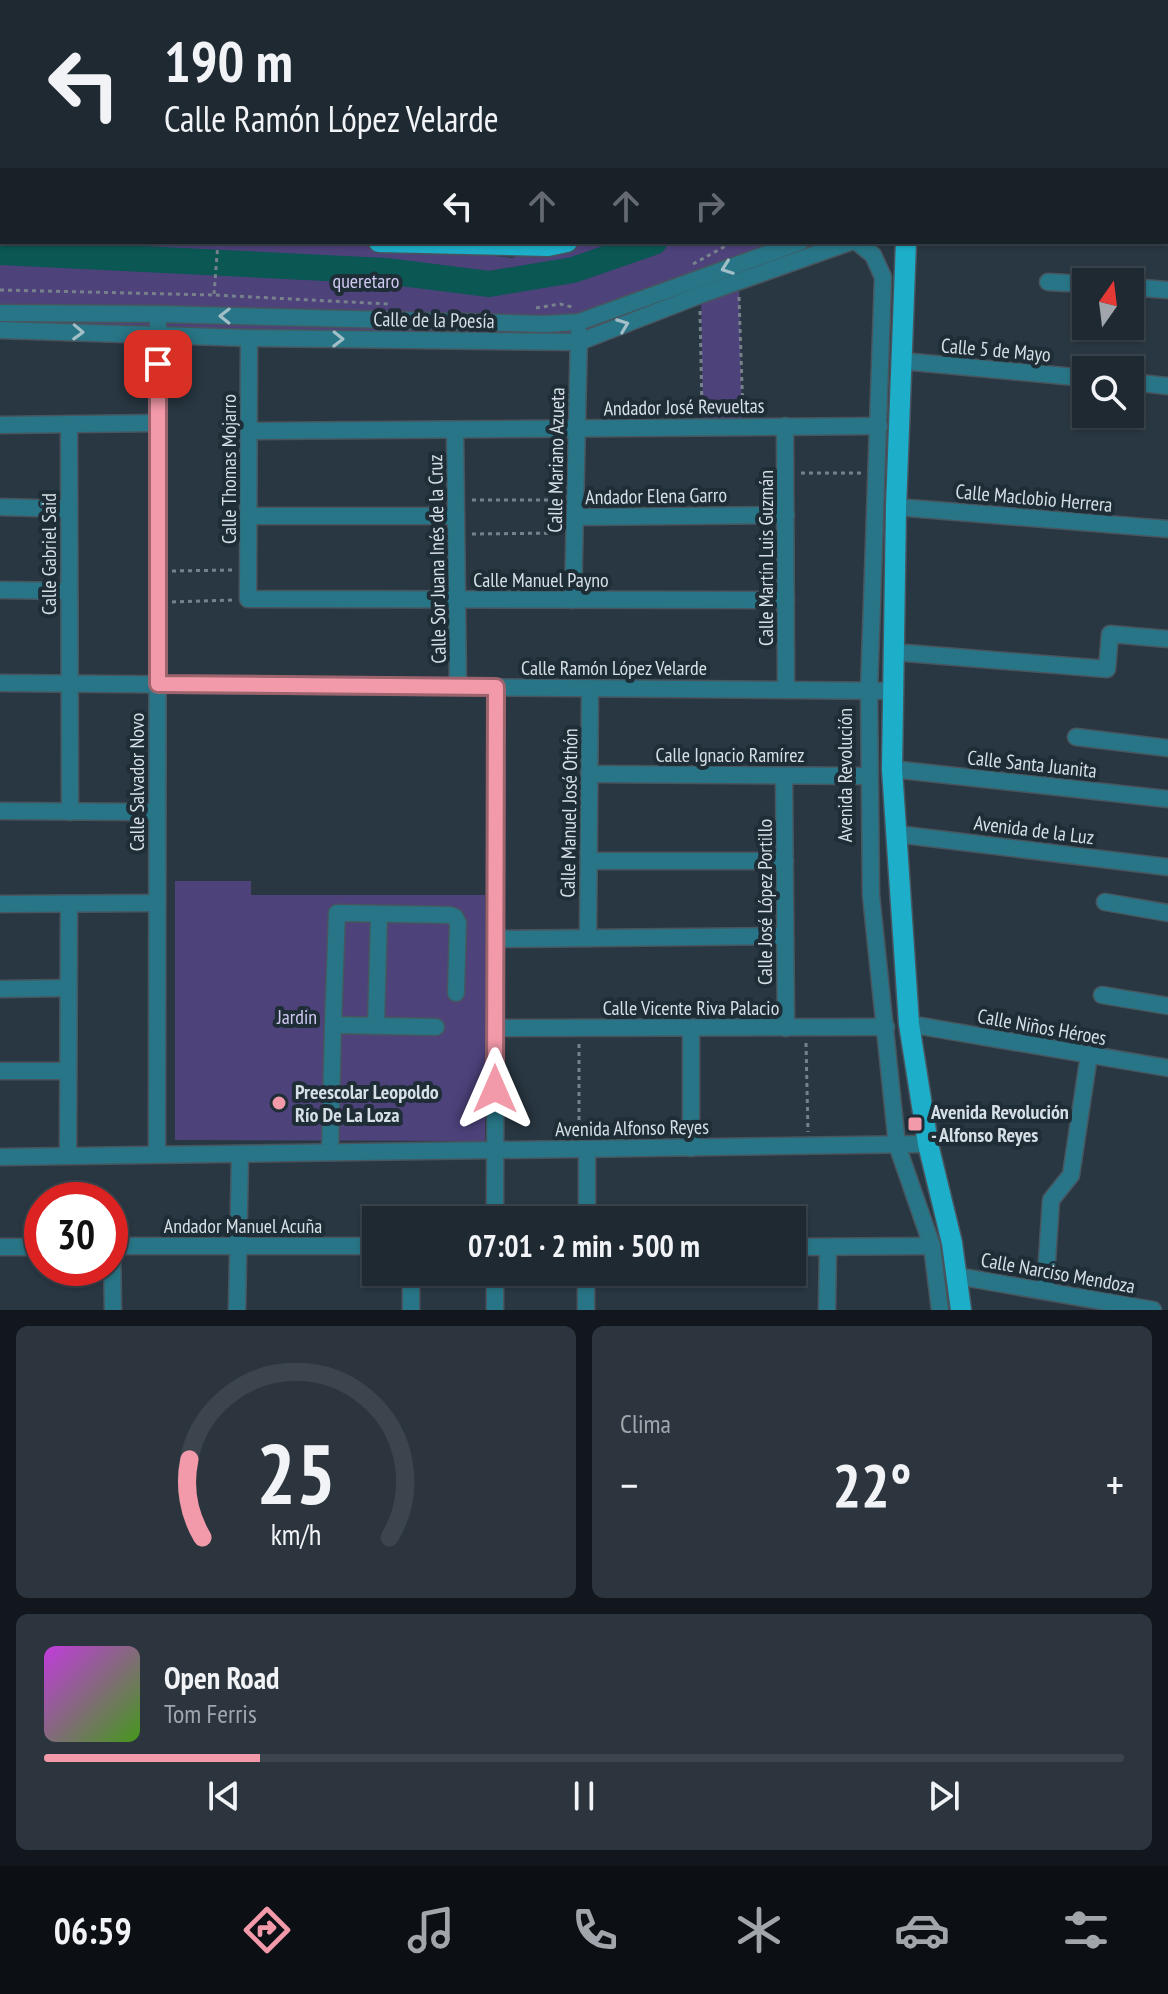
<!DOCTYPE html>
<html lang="es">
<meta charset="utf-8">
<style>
:root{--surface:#1f2932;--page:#2c353e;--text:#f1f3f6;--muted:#a1a6ac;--line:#3c454d;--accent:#f39aaa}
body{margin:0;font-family:"PT Sans Narrow",sans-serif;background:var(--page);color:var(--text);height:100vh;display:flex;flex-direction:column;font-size:30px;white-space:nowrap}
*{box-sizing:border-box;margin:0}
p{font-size:26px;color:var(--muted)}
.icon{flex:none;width:44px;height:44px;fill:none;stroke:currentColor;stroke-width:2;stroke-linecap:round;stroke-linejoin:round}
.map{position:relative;height:1310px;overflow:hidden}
.drawer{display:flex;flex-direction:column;gap:16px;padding:16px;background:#11171c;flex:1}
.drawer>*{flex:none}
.hud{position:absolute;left:0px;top:0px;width:1168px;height:244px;box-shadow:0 2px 6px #0004,0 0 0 2px var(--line);background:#1f2932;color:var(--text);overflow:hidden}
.needle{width:52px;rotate:14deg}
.tools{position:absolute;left:1072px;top:268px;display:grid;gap:16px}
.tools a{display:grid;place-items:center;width:72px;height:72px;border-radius:0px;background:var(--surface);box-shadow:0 2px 6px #0004,0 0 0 2px var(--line);font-size:40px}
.speed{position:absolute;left:24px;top:1182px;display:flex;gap:16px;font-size:40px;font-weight:700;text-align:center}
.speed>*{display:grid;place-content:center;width:104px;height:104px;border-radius:50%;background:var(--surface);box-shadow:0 2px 6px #0004,0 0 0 2px var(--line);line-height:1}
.speed .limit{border:12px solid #d22;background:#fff;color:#111}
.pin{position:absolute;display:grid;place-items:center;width:68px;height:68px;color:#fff;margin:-34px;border-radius:16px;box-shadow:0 4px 12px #0006}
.me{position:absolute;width:88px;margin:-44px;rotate:0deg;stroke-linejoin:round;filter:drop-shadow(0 0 6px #0008)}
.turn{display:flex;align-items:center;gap:28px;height:168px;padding:0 32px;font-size:36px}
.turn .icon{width:104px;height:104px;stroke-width:2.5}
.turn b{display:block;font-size:56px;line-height:68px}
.lanes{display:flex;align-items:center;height:76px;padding:0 32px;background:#0003;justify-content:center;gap:40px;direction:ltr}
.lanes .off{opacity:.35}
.big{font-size:60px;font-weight:700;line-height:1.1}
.drawer .card{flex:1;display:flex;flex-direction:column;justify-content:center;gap:12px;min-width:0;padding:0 28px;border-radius:12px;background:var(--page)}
.drawer .dial{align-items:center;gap:0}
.dial svg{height:208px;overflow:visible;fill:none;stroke:var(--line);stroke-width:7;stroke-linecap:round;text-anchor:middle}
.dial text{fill:var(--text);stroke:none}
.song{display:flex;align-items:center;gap:24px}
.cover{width:96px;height:96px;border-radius:12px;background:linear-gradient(135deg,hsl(290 70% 55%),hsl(100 70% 35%))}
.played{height:8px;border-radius:4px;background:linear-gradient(90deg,var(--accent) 20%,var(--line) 20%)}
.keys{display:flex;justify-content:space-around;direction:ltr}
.heat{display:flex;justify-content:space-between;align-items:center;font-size:44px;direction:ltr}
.drawer .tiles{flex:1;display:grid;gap:16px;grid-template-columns:1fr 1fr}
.card:last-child{grid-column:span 2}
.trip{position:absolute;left:362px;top:1206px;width:444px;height:80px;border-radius:0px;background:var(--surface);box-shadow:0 2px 6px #0004,0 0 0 2px var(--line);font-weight:700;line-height:80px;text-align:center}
.dock{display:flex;height:128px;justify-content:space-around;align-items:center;background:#0c1014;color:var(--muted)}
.dock .icon{width:56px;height:56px}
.dock .current{color:var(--accent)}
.dock b{font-size:36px;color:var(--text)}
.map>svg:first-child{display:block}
.green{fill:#4e427b}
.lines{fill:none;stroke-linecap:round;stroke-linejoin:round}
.river{stroke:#0a5753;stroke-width:26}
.building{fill:#535a6a;stroke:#3a3f4a;stroke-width:2}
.minor-casing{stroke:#48555f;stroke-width:19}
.major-casing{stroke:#48555f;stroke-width:23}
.path{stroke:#76828b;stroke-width:3;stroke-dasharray:4 4;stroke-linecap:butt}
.minor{stroke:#277586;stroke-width:16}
.major{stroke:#1daeca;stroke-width:20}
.oneway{stroke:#a2bfc8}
.route-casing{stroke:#9e646e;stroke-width:20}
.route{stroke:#f39aaa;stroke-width:14}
.poi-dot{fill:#f39aaa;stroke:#1f2d37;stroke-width:3}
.labels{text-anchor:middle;stroke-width:8;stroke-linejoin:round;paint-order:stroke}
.park-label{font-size:20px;fill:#cfc9f2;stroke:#1f2d37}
.street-label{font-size:20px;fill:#d6dfe5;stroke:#1f2d37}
.poi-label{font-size:20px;font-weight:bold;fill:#d6dfe5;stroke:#1f2d37;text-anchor:start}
</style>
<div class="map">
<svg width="1168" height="1310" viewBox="0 0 1168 1310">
<rect width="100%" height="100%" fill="#293742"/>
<g class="green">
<path d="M0,0H55L2,2V168Z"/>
<path d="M0,232L2,242H367L512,258L561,242H800L600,314L508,323L0,313Z"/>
<path d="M807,242H840L739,279L742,427L703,428L701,294L579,336L0,326V317L556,326Z"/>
<path d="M175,881H251V895H485V1141L175,1140Z"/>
</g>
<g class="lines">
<g class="river">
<path d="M949,2V0"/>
<path d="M0,252L386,271L489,284L573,270L654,242"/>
</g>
</g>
<g class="building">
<rect x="253" y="0" width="72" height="2"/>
<rect x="724" y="0" width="46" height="2"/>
</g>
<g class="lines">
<g class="minor-casing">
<g id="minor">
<path d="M55,2V0"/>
<path d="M148,2V0"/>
<path d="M242,2V0"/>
<path d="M588,2V0"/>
<path d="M706,2V0"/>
<path d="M797,2V0"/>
<path d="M1166,86L1168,87"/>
<path d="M1166,160L1168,161"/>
<path d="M0,168H2"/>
<path d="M1166,212H1168"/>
<path d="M857,242L873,255L883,277L869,691L871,895L897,1145L932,1246L940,1310"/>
<path d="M1048,282L1086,284"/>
<path d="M1130,287L1168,290"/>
<path d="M0,313L158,314L545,324L579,322L800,242"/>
<path d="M0,330L249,338L579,342L700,295L850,242"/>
<path d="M249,338L248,599L786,600"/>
<path d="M902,361L1086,378"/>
<path d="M1130,382L1168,386"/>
<path d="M69,424L70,812"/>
<path d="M0,425L158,423"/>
<path d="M785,426L786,690"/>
<path d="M455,430L458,687"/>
<path d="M249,431L879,426"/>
<path d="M0,507L69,509"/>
<path d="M896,507L1168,529"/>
<path d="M248,516H456"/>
<path d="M575,517L786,515"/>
<path d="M0,590L69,591"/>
<path d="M573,600L579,333"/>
<path d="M893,652L1107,669L1110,634L1168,639"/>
<path d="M0,683L892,691"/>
<path d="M1076,737L1168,748"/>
<path d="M892,769L1168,799"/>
<path d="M590,774L869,776"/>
<path d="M784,776L786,1028"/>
<path d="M0,811L157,812"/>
<path d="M896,834L1168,867"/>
<path d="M589,861H785"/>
<path d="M1105,902L1168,913"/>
<path d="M0,904L157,903"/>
<path d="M588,938L590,688"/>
<path d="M496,939L785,936"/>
<path d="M0,989L68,988"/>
<path d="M1102,995L1168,1006"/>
<path d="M909,1024L1168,1068"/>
<path d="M333,1025L337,913L450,915L455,917L458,923L456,993"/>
<path d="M376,1026L379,914"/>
<path d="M495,1028L886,1027"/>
<path d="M691,1028V1148"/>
<path d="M0,1071H68"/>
<path d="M330,1152L333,1025L436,1027"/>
<path d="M157,1154L158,314"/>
<path d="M68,1156L69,904"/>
<path d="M0,1157L928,1144"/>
<path d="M495,1220L496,687"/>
<path d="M587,1220V1149"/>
<path d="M110,1246H376"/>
<path d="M112,1246L113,1310"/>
<path d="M0,1247H42"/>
<path d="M792,1247L932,1246"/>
<path d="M957,1276L1153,1310"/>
<path d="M1045,1291L1051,1200L1071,1175L1089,1055"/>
<path d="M237,1310L240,1154"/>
<path d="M411,1310V1272"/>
<path d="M495,1310V1272"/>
<path d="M586,1310V1272"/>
<path d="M827,1310L828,1247"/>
</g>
</g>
<g class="major-casing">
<g id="major">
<path d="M883,2V0"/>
<path d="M983,2V0"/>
<path d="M0,225H2"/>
<path d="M379,242L548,246L567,242"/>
<path d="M906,242L896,507L892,769L909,1024L928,1144L952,1243L961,1310"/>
</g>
</g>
<g class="path">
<path d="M0,2H12"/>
<path d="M0,11L2,6"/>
<path d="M0,67L2,65"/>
<path d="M0,116L2,118"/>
<path d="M693,264L733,242"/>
<path d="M0,290L214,295L388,304"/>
<path d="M214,294L218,242"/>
<path d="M739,297L743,414"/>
<path d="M536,308L560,304L572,307"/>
<path d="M700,311L702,411"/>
<path d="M801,473H862"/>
<path d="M472,500H560"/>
<path d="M472,534L561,533"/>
<path d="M172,571L233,570"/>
<path d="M172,602L232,600"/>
<path d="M806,1043L808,1132"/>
<path d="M579,1136V1043"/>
</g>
<use href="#minor" class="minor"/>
<use href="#major" class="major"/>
</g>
<defs><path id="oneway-chevron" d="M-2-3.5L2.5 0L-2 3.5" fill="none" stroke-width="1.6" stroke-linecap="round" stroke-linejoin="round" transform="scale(2)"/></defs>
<g class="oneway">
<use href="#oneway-chevron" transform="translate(727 268) rotate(160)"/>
<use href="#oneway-chevron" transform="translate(225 316) rotate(-179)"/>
<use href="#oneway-chevron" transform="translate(623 325) rotate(-21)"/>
<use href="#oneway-chevron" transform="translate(78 332) rotate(2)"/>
<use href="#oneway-chevron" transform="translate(338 339) rotate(1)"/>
</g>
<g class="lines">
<g class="route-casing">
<path id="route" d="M158,364V684L496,687L495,1089"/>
</g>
<use href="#route" class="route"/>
</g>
<g class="poi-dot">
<circle cx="279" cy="1103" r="8"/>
<rect x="907" y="1116" width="16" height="16" rx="4"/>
</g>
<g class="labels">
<g class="park-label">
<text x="366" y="288">queretaro</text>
<text x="297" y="1024">Jardin</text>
</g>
<g class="street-label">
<text transform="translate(434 320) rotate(1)" y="7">Calle de la Poesía</text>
<text transform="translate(996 350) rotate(5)" y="7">Calle 5 de Mayo</text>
<text transform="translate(684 407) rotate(-1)" y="7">Andador José Revueltas</text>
<text transform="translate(556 460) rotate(-89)" y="7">Calle Mariano Azueta</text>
<text transform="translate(229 469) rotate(-90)" y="7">Calle Thomas Mojarro</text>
<text transform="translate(656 496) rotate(-1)" y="7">Andador Elena Garro</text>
<text transform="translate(1034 498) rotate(5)" y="7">Calle Maclobio Herrera</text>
<text transform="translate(49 554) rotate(-90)" y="7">Calle Gabriel Said</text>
<text transform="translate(766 558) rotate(-90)" y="7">Calle Martín Luis Guzmán</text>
<text transform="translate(437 559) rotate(-91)" y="7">Calle Sor Juana Inés de la Cruz</text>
<text x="541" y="587">Calle Manuel Payno</text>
<text x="614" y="675">Calle Ramón López Velarde</text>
<text x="730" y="762">Calle Ignacio Ramírez</text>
<text transform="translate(1032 764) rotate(6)" y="7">Calle Santa Juanita</text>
<text transform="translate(845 775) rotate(-90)" y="7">Avenida Revolución</text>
<text transform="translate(137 782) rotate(-90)" y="7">Calle Salvador Novo</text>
<text transform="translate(569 813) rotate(-89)" y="7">Calle Manuel José Othón</text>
<text transform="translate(1034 830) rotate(7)" y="7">Avenida de la Luz</text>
<text transform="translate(765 902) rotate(-90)" y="7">Calle José López Portillo</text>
<text x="691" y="1015">Calle Vicente Riva Palacio</text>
<text transform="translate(1042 1027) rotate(10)" y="7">Calle Niños Héroes</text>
<text transform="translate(632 1128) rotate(-1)" y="7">Avenida Alfonso Reyes</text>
<text x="243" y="1233">Andador Manuel Acuña</text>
<text transform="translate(1058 1273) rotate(10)" y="7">Calle Narciso Mendoza</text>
</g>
<g class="poi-label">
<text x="295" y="1099">Preescolar Leopoldo<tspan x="295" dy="23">Río De La Loza</tspan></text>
<text x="931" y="1119">Avenida Revolución<tspan x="931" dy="23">- Alfonso Reyes</tspan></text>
</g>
</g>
</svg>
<div class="tools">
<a><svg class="needle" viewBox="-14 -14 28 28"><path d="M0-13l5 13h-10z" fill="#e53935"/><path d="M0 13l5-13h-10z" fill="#a1a6ac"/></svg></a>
<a><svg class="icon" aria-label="search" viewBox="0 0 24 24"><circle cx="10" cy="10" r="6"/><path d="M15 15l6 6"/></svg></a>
</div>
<div class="speed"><div class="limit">30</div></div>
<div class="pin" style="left:158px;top:364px;background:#d93025"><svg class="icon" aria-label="arrive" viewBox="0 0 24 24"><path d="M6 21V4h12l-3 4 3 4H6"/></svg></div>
<svg class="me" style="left:495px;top:1089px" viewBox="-20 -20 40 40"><path d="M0-17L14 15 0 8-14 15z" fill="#f39aaa" stroke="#fff" stroke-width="4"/></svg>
<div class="trip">07:01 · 2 min · 500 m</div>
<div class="hud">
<div class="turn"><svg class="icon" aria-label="left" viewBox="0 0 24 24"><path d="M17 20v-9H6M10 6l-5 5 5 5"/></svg><div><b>190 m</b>Calle Ramón López Velarde</div></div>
<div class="lanes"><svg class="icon" aria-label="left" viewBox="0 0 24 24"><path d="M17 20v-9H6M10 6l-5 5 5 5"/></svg><svg class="icon off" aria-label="ahead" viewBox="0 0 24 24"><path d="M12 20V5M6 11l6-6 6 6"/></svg><svg class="icon off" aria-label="ahead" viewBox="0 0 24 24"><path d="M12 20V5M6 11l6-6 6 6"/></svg><svg class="icon off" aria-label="right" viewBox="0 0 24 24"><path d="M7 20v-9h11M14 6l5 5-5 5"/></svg></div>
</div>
</div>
<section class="drawer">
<div class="tiles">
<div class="card dial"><svg viewBox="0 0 100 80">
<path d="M14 69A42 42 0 1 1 86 69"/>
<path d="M14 69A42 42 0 0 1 9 39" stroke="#f39aaa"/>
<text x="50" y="56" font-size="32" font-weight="700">25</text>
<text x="50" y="72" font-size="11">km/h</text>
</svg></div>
<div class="card"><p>Clima</p>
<div class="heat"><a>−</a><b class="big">22°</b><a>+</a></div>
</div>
<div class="card">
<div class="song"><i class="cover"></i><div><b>Open Road</b><p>Tom Ferris</p></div></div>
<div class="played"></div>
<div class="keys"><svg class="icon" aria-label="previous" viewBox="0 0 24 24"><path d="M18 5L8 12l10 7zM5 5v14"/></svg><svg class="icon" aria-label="pause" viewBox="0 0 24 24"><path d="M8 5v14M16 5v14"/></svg><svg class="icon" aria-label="next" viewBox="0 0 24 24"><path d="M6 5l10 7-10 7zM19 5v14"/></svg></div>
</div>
</div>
</section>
<nav class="dock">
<b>06:59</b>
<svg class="icon current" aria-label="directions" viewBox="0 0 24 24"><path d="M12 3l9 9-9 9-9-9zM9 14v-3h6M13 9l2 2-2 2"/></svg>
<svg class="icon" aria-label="music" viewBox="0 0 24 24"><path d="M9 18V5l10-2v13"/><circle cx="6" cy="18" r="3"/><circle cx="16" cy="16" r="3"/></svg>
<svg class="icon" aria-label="phone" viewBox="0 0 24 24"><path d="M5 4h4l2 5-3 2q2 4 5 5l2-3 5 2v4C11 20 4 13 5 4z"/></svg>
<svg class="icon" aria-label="climate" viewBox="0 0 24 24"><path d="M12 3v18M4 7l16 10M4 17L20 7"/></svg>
<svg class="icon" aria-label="car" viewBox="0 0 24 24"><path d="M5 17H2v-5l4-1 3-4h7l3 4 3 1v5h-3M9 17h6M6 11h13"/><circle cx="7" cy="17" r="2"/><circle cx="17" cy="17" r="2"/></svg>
<svg class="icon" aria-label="filters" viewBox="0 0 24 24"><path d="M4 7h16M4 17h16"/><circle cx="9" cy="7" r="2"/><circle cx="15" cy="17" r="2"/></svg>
</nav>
